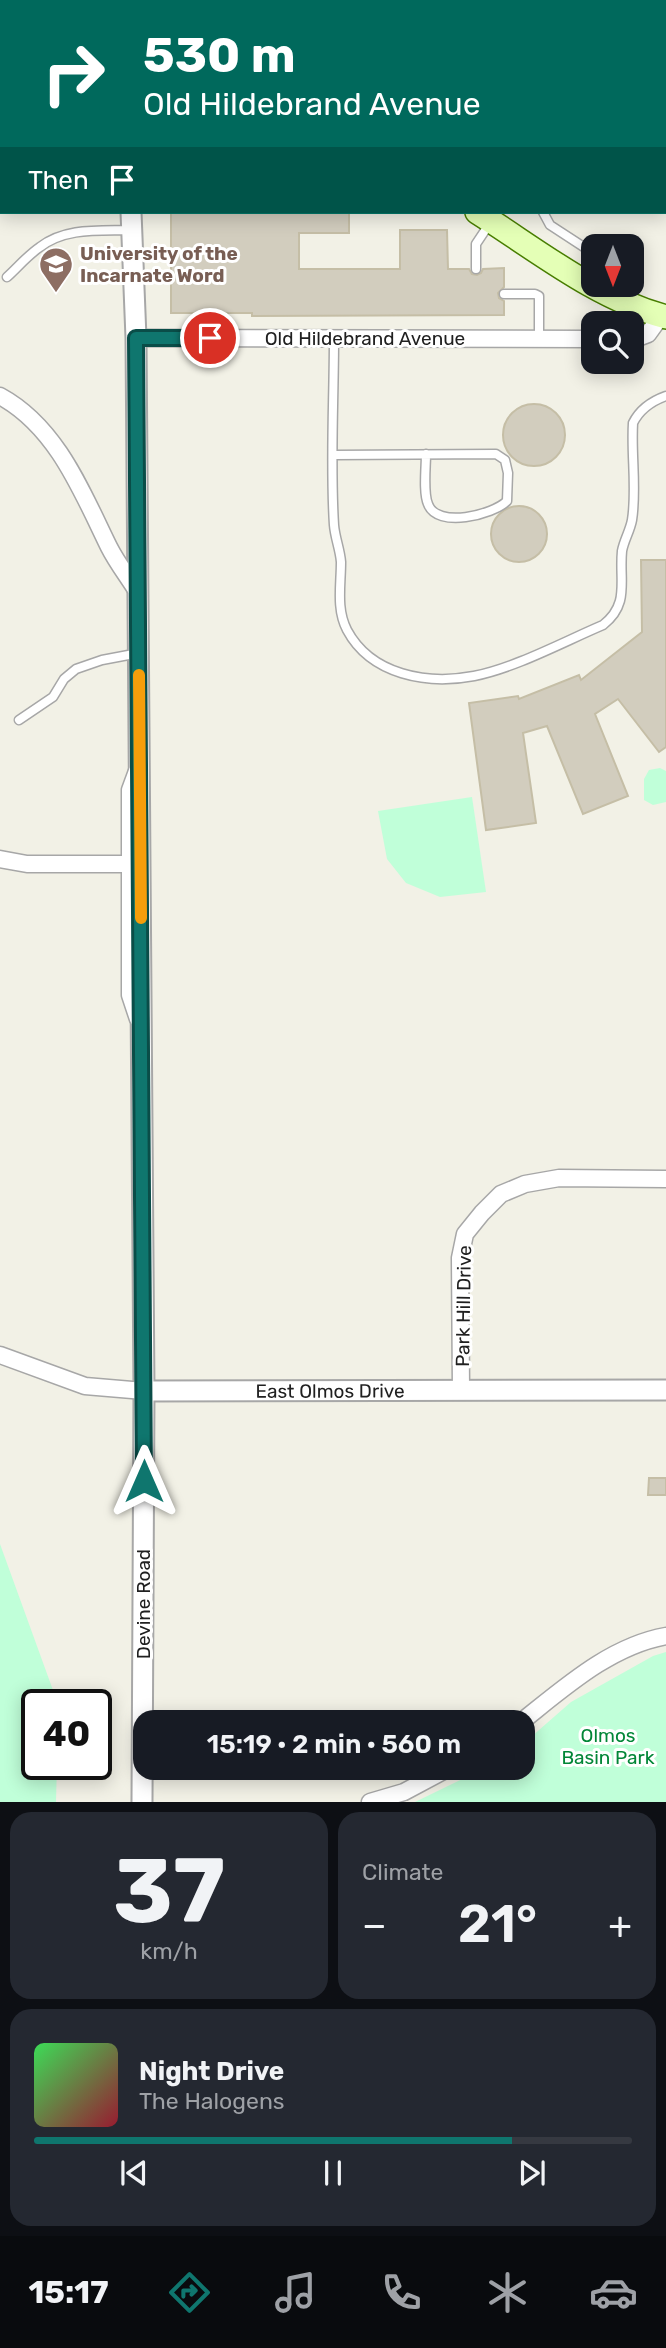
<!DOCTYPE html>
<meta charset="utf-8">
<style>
:root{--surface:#171b24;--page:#242831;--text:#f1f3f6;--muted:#9ea1a6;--line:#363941;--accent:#0f766e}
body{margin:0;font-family:Rubik,sans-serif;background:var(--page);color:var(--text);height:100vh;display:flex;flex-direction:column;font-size:26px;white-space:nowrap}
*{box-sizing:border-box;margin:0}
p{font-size:23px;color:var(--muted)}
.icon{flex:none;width:38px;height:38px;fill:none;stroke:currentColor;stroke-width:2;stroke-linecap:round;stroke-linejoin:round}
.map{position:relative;height:1802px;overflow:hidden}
.details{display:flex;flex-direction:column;gap:10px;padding:10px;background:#0d0f14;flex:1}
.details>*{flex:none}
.hud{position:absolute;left:0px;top:0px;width:667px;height:214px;box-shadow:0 4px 18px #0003;background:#00695c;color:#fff;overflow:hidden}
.needle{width:46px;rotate:180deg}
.tools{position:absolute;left:581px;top:234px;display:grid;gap:14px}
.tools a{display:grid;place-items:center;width:63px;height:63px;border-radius:14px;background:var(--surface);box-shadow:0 4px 18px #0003;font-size:35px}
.speed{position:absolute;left:21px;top:1689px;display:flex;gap:14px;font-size:35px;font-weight:700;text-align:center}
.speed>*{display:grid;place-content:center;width:91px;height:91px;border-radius:50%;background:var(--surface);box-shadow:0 4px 18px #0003;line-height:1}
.speed .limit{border:4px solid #111;border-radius:10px;background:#fff;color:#111}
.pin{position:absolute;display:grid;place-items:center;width:60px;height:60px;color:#fff;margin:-30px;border:4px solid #fff;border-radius:50%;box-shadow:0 2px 7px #0007}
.me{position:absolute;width:77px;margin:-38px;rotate:0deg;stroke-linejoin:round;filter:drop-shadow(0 0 5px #0008)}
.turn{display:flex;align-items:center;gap:24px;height:147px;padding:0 28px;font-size:32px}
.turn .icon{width:91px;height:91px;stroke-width:2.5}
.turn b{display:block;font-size:49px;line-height:60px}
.then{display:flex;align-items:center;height:66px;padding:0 28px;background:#0003;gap:14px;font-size:26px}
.big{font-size:52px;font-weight:600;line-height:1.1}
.details .card{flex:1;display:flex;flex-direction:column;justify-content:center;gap:10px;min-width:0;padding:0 24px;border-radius:21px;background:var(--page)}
.details .dial{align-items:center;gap:0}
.dial b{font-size:91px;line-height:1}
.song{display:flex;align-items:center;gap:21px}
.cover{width:84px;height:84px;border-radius:10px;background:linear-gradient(135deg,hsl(130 70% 55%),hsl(350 70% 35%))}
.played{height:7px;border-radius:4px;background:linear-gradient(90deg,var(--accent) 80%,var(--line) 80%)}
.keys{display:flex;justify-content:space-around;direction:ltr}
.heat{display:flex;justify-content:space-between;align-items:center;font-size:38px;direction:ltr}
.details .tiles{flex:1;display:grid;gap:10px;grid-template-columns:1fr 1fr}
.card:last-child{grid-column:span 2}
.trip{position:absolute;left:133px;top:1710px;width:402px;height:70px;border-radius:21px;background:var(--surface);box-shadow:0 4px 18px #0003;font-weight:600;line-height:70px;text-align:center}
.menu{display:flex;height:112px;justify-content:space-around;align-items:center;background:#090b0e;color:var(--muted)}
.menu .icon{width:49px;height:49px}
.menu .active{color:var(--accent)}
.menu b{font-size:32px;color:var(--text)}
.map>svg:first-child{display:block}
.park{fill:#c0ffd9}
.building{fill:#d2cdbe;stroke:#c5bea6;stroke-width:2}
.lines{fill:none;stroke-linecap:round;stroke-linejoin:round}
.service-casing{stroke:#a7a7a7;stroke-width:11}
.minor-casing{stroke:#a7a7a7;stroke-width:19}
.tertiary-casing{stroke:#a7a7a7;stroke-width:23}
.secondary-casing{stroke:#487e00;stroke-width:26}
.service{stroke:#fff;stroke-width:8}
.minor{stroke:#fff;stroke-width:16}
.tertiary{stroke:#fff;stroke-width:19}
.secondary{stroke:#e4ffb6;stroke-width:23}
.route-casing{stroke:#0a4d48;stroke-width:18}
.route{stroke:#0f766e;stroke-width:12}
.slow{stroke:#f59e0b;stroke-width:12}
.labels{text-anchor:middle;stroke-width:6;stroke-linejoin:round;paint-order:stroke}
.education-label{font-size:19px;font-weight:bold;fill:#785e54;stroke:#fff;text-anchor:start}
.street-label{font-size:19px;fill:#202020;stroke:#fff}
.park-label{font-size:19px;fill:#028637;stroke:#fff}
</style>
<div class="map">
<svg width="666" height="1802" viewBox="0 0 666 1802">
<rect width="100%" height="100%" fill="#f2f1e6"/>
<g class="park">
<path d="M660,768L666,771V802L653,805L644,800V779L649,770Z"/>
<path d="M472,797L486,892L440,897L406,883L387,859L378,811Z"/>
<path d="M0,1544L58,1704H37V1764H57L56,1802H0Z"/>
<path d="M666,1652V1802H415L485,1768H523V1744L571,1702L653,1656Z"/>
</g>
<g class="building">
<path d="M171,212H349V233H299V269H400V230H447L448,269H469L472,274L477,275L481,273L483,269L504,268V287L498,293L499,298L504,301V315L252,316V313H171Z"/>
<circle cx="534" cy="435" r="31"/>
<circle cx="519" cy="534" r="28"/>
<path d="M641,560H666V747L659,752L618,699L595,714L628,796L583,814L547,726L523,733L536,823L486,830L469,703L518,696L519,699L579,675L581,680L642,632Z"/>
<path d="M649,1478H666V1495H648Z"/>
</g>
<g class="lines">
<g class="service-casing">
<g id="service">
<path d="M74,0V2"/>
<path d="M0,27H2"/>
<path d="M665,102H666"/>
<path d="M543,212L550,225L593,253"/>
<path d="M476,269V244L490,223"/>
<path d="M7,277C18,267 28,255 40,247C66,227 100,231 131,230"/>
<path d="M504,294H535L539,296V339"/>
<path d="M334,338C334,400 330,463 334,525C335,538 340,549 341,562C341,585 336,609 347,630C371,675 427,685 474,676C515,668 563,642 603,625C630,604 619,581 622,551C624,540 630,531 632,520C637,489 631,455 633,423C640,409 652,401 666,396"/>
<path d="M334,455L496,454L505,460L508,473L507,501C493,515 437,529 428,504C423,493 426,467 426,454"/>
<path d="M19,720L53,697L64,679L76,669L102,660L139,653"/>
</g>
</g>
<g class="minor-casing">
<g id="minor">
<path d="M136,338L593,339"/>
<path d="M632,340L648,334L661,316"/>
<path d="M0,396C57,427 82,492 109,547C117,563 129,578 138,593"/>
<path d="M137,771L130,790V995L138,1019"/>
<path d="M0,859L27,864H130"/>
<path d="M0,1355L85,1386L144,1391"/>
<path d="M461,1390L460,1258L465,1234L482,1213L501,1194L525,1184L559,1178L666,1179"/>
<path d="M521,1722C564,1688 610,1646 666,1636"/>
<path d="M370,1802L404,1792L449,1768"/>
</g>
</g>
<g class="tertiary-casing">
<g id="tertiary">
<path d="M131,212L136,338L144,1391L142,1802"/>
<path id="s1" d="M144,1391L666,1390"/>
</g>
</g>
<g class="secondary-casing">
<g id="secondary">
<path d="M108,0V2"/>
<path d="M146,0V2"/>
<path d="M0,108H2"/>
<path d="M477,212C537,250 596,298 666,317"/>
</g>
</g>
<use href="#service" class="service"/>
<use href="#minor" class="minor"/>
<use href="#tertiary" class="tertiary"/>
<use href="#secondary" class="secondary"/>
</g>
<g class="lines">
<g class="route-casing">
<path id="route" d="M144,1481L136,338H210"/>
</g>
<use href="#route" class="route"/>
<path class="slow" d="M139,675L141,918"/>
</g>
<defs>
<g id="university-pin" transform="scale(1.75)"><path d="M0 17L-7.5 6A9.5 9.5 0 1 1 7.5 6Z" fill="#8d6e63" stroke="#fff"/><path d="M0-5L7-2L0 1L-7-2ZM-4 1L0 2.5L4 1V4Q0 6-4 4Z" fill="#fff"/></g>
</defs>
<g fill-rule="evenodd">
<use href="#university-pin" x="56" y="264"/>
</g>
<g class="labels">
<g class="education-label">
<text x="80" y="260">University of the<tspan x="80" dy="22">Incarnate Word</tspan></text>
</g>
<g class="street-label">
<text x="365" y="345">Old Hildebrand Avenue</text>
<text transform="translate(463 1306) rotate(-89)" y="7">Park Hill Drive</text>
<text dy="7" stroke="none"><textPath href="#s1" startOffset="186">East Olmos Drive</textPath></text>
<text transform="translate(143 1604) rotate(-90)" y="7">Devine Road</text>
</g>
<g class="park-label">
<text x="608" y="1742">Olmos<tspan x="608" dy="22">Basin Park</tspan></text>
</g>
</g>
</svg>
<div class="tools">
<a><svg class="needle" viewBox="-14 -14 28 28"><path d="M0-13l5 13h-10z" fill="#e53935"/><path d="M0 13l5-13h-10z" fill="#9ea1a6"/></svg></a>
<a><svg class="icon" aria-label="search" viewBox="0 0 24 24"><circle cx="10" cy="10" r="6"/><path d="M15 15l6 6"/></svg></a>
</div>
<div class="speed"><div class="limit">40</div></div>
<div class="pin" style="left:210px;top:338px;background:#d93025"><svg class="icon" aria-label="arrive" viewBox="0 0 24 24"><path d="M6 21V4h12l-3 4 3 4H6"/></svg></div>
<svg class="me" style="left:144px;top:1481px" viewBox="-20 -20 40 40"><path d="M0-17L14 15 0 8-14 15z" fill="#0f766e" stroke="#fff" stroke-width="4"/></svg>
<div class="trip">15:19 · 2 min · 560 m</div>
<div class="hud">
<div class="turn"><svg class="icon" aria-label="right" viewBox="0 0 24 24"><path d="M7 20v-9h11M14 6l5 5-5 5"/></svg><div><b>530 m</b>Old Hildebrand Avenue</div></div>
<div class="then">Then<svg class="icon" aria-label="arrive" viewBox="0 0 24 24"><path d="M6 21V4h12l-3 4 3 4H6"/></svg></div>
</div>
</div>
<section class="details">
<div class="tiles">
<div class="card dial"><b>37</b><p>km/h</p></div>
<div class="card"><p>Climate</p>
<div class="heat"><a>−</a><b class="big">21°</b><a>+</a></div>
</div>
<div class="card">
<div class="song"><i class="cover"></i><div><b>Night Drive</b><p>The Halogens</p></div></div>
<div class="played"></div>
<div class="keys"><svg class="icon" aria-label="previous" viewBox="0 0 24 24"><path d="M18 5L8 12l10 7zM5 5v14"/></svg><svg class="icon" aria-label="pause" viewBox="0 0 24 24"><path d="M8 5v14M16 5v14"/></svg><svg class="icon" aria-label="next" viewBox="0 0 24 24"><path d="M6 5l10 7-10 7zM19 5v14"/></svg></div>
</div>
</div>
</section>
<nav class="menu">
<b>15:17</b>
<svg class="icon active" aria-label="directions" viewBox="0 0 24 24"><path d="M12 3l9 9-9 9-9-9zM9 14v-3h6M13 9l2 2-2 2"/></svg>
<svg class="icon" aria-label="music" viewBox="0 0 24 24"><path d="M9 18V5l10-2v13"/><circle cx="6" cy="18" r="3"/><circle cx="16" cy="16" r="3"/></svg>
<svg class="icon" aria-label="phone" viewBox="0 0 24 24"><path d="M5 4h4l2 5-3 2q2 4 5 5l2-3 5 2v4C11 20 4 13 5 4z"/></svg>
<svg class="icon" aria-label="climate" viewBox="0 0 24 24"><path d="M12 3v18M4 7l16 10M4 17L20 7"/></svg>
<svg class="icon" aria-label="car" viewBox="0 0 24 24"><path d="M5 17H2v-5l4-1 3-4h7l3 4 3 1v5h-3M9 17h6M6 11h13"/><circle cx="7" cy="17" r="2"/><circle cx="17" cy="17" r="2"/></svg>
</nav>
